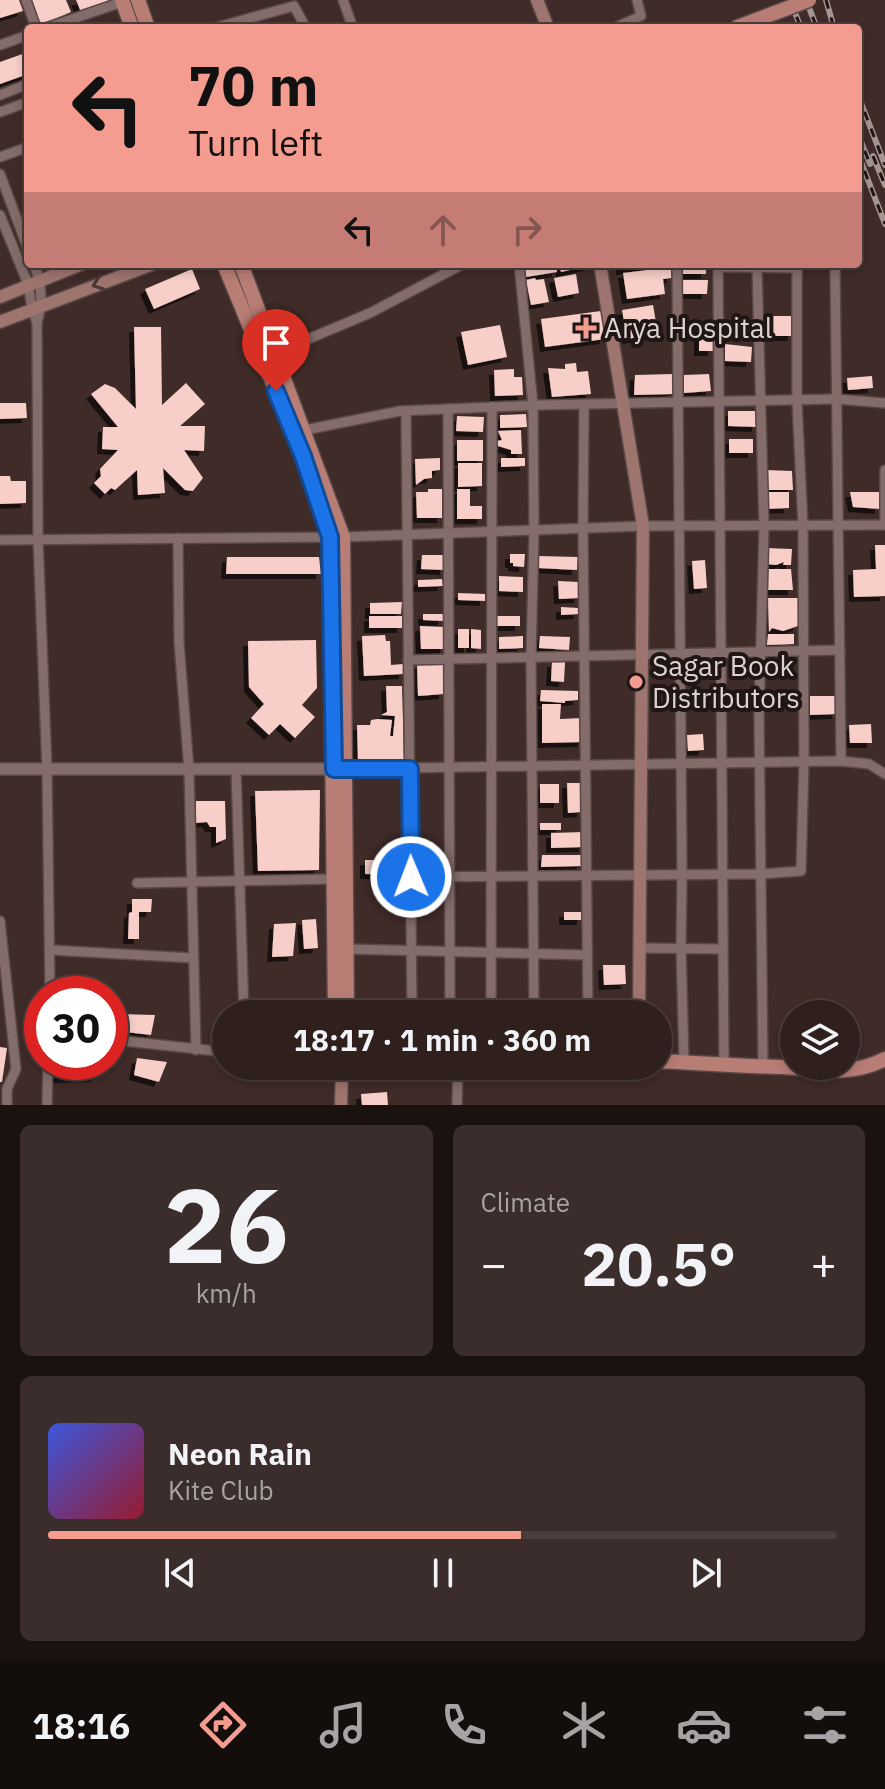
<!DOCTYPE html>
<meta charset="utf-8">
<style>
:root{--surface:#2f201e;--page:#3b2d2b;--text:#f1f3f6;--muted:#a7a3a4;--line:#4a3e3c;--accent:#f59c91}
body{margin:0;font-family:"IBM Plex Sans",sans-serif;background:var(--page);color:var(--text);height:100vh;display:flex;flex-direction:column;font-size:30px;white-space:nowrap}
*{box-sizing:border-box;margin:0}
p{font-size:26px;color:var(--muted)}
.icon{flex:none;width:44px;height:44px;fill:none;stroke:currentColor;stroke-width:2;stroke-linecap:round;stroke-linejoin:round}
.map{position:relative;height:1105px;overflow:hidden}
.drawer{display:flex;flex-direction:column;gap:20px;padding:20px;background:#1a1210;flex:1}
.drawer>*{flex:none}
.banner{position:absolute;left:24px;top:24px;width:838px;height:244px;border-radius:8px;box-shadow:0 4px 12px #0003,0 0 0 2px var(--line);background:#f59c91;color:#111;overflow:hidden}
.controls{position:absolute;left:780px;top:1000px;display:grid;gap:16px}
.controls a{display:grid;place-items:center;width:80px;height:80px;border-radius:50%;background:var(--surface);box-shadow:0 4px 12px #0003,0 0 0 2px var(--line);font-size:40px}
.speed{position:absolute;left:24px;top:976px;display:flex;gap:16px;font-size:40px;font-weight:700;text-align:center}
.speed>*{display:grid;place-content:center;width:104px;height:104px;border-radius:50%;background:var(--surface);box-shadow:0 4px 12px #0003,0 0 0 2px var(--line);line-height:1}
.speed .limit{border:12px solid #d22;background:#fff;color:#111}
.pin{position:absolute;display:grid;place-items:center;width:68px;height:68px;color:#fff;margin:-82px -34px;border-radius:50% 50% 50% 0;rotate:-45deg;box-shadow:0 0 8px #0007}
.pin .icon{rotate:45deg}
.me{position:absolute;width:88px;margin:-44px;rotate:359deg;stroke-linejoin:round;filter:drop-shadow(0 0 6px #0008)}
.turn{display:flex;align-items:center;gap:28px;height:168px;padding:0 32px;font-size:36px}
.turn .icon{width:104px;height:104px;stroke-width:2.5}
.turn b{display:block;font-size:56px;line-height:68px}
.lanes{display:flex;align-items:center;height:76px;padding:0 32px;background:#0003;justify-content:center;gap:40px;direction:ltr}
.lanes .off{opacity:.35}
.big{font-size:60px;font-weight:800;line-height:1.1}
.drawer .tile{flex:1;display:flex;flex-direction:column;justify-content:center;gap:12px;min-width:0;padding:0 28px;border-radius:12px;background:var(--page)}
.drawer .dial{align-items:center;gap:0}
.dial b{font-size:104px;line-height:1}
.song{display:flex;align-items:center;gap:24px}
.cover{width:96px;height:96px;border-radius:12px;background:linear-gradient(135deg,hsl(230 70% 55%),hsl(350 70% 35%))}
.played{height:8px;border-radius:4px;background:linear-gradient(90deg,var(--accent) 60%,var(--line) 60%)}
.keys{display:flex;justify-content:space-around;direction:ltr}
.heat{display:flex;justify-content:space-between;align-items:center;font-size:44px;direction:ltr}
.drawer .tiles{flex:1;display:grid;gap:20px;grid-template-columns:1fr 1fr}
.tile:last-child{grid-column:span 2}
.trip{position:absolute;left:212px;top:1000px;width:460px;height:80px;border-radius:40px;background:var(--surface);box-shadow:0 4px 12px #0003,0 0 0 2px var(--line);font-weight:800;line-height:80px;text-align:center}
.menu{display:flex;height:128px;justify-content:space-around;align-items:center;background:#130d0c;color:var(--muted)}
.menu .icon{width:56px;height:56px}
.menu .on{color:var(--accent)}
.menu b{font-size:36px;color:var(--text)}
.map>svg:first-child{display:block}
.building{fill:#f7cec8;filter:url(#shadow)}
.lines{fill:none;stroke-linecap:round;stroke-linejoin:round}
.minor-casing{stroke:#594846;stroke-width:12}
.tertiary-casing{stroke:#594846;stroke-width:14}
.secondary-casing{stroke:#594846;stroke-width:15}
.primary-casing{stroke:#594846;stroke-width:17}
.minor{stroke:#836c69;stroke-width:9}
.tertiary{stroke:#836c69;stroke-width:11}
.secondary{stroke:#9e746f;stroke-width:12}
.primary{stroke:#b87d75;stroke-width:14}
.rail-casing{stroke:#a49492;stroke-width:6}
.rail{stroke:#1f1615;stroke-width:3;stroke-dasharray:9;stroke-linecap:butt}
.primary-bridge-casing{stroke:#594846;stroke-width:17;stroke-linecap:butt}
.primary-bridge{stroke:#b87d75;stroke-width:14}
.oneway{stroke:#4b3734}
.route-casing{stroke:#114b97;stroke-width:20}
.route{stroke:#1a73e8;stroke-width:14}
.poi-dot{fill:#f59c91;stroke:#1f1615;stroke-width:3}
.labels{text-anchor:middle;stroke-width:8;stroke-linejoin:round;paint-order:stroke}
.poi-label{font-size:28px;fill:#dfd2d0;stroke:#1f1615;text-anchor:start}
</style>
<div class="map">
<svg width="885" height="1105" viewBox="0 0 885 1105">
<defs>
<filter id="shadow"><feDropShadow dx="-5" dy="5" stdDeviation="0" flood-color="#0009"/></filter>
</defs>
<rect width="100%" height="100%" fill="#3f2b28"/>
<g class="building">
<path d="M0,0H19L23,11L0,18Z"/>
<path d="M30,0H66L71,12L40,25Z"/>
<path d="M76,0H108L109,2L81,12Z"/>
<path d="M28,52V74L0,84V62Z"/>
<path d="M524,264H556L557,272L526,277Z"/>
<path d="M559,264H592V265L561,272Z"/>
<path d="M621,264H645L646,267L621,270Z"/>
<path d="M647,264H670L672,278L663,279L665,294L627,299L623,273L648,270Z"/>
<path d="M706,266V274H680L679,267Z"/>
<path d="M192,269L200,289L154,309L145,289Z"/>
<path d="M576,274L579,293L558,297L554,278Z"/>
<path d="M535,278L536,280L544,279L549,302L531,305L526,280Z"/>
<path d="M681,280H708L707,294H681Z"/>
<path d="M653,305L658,334L627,339L622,310Z"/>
<path d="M601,311L605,339L545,347L541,319Z"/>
<path d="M763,316H791L793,336H763Z"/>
<path d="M500,325L507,357L468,365L461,332Z"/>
<path d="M134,327H161L162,405L186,383L205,404L180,426H205L204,451L184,450L203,478L193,491L185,490L163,468L165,493L138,495L137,470L115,490L111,488L105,494L94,483L101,476L100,469L118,450L102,449L103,427H118L91,394L105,384L115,388L136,409Z"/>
<path d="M713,333V351H699V335Z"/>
<path d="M725,344L752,347L751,362L725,361Z"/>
<path d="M576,363L577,372L588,371L591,394L552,397L548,368L565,369V364Z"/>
<path d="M514,369V377H522L523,395L495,396L494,370Z"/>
<path d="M672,374L673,394L634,395L635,375Z"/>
<path d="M709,374L711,391L684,393V375Z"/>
<path d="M872,376L873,388L848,390L847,378Z"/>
<path d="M0,403H26L27,418L0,419Z"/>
<path d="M728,411H757V427L728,426Z"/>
<path d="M526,414L527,427L500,428V415Z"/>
<path d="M457,416L484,417L483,432L456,431Z"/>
<path d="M521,430L522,454H511V450L498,446L497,441L502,440L498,431Z"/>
<rect x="729" y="439" width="24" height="14"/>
<rect x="457" y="440" width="26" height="21"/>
<path d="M440,458V470L432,471V478L424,479L416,485L415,459Z"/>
<path d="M501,458H525V466L501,467Z"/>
<path d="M458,463H482V486L458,487Z"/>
<path d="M766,470L792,471L793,490H766Z"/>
<path d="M0,476H10L11,481H26V503L0,504Z"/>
<path d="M428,489H442V518H417L416,492H428Z"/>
<path d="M457,489H470V506H482V519H457Z"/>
<path d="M765,492H789V508L765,509Z"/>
<path d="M850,492H879L880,509L853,507Z"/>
<path d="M875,545H885V596L854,597L853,570L876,569Z"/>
<path d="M766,548L792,549L791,565H783L784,562L776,565L766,564Z"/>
<path d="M510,554H525L524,567L513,566V563H510Z"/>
<path d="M422,555H445V570L421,569Z"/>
<path d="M538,556L578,557L577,570L538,568Z"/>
<path d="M227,557H319L321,574H226Z"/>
<path d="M705,560L707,588L694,589L692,561Z"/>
<path d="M765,569H791L793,590H766Z"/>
<path d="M499,576L523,577V592L499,591Z"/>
<path d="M442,579L443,586L418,587V580Z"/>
<path d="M558,581L579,582V598L559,599Z"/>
<path d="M458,593L485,594V601L458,600Z"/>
<path d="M768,598H798V626L783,631L772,628L769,632Z"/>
<path d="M402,602L401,614H370V603Z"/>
<path d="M561,607L579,608V614L561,615Z"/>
<path d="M423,614H444L443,621L423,620Z"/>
<rect x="369" y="616" width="33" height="12"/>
<path d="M496,616H520V626H497Z"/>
<path d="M420,626L446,627L445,649H421Z"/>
<rect x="458" y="629" width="11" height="19"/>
<path d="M471,629L481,630V649L471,648Z"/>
<path d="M768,634H794V644L767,645Z"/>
<path d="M385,635L386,641H390L391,665L403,664L404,674L364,676L362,636Z"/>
<path d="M523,636V648L499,649V637Z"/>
<path d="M540,636L570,637L569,650L539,648Z"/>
<path d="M316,640L317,688L302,705L315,717L295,738L280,724L269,735L251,718L264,704L249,687L248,641Z"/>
<path d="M552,662H565L564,682L551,681Z"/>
<path d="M444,663V694L418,696L417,664Z"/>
<path d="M386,686H402L404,760L358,761L357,725H370L371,720L377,719L392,720L390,736H393L395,716L381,715L387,712Z"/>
<path d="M541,690L578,691V700L565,701V703L540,701Z"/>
<path d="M810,696H838L837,714L810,715Z"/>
<path d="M542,704H561L560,719L582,718L583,742L542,743Z"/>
<path d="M871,724L872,743H850L849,725Z"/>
<path d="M703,734L704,750L688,751L687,735Z"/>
<path d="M567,783H581L582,812L568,813Z"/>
<rect x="540" y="784" width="19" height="19"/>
<path d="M320,790L319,870L258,871L255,791Z"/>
<path d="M196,801H225L226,839L216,843V827H210L207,822L196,823Z"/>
<rect x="540" y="823" width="21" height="7"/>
<path d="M583,832L584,847L551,848V833Z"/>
<path d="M391,842H401V875L365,874V860H391Z"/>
<path d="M542,855H581L582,866L541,867Z"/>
<path d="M132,899H152L151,912H139V939H128L129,913L132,912Z"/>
<rect x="564" y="912" width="18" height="8"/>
<path d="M316,919L318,948L304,949L302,920Z"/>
<path d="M296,923L293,956L272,957L274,924Z"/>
<path d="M603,965H625L626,984L604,985Z"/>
<path d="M119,1014L155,1015L151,1035L117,1031Z"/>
<path d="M0,1047L7,1048L2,1082H0Z"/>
<path d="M137,1058L167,1062L159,1082L134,1075Z"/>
<path d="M58,1062H96V1077L58,1078Z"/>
<path d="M387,1092L388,1105H362L361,1094Z"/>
</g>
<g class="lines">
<g class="minor-casing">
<g id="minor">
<path d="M26,0L36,28"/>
<path d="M343,0L353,28"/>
<path d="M46,28L122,2"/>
<path d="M214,28L294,6L306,28"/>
<path d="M614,28L641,16L637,0"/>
<path d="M0,45L28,35"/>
<path d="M0,95L28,84"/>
<path d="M0,112L28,102"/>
<path d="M0,157L28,147"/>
<path d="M0,174L28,249"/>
<path d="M0,215L28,284L32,308L37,323C43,302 42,285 34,264"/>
<path d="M519,264L533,405L534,530L531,657L534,1014"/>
<path d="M677,264L682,875L681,948L684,1062"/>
<path d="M718,264L724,1065"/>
<path d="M835,264L841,761"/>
<path d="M718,267L797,268"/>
<path d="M757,268L764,527L759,716L763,1066"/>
<path d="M37,323L38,539L47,769L50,994"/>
<path d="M275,353L370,313L463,264"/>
<path d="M584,405L583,528L588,1014"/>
<path d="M448,409L450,1014"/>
<path d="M406,411L412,1014"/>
<path d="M300,431L400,411L541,405L836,399L885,403"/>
<path d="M885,525V470"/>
<path d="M178,538L179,642L189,770L196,1050"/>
<path d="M0,540L343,537L643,526L885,525"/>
<path d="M408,660L840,650"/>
<path d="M346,769L841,761L869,764L885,774"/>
<path d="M236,770L244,1014"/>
<path d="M411,877L761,874L801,871L804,761L803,526L797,402V264"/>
<path d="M137,883L334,879"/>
<path d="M0,921L16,1069L7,1089V1105"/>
<path d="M640,948L722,949"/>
<path d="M347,949L587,955"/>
<path d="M50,950L193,958"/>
<path d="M491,1014L492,407"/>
<path d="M110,1035L115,1040L226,1052"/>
<path d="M47,1105L48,1062"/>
<path d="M457,1105L458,1066"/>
</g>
</g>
<g class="tertiary-casing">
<path id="tertiary" d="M0,769H337"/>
</g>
<g class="secondary-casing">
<g id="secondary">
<path d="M537,0L548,28"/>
<path d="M600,264L643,526L639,1014"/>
<path d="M0,297L82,264"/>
<path d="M0,322L153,264"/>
<path d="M341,1105L342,1068"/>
</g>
</g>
<g class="primary-casing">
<g id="primary">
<path d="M122,0L132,28"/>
<path d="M138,0L148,28"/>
<path d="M224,264L303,456L330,537L335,1014"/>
<path d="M241,264L343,537L347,1014"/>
<path d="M658,1061C699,1063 741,1066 782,1067C818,1069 851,1077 885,1059"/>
<path d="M341,1066L342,1068"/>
</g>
</g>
<use href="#minor" class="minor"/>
<use href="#tertiary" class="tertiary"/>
<use href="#secondary" class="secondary"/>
<use href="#primary" class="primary"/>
<g class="rail-casing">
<g id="rail">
<path d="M790,0L801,28"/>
<path d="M806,0L817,28"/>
<path d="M826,0L834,28"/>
<path d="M858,95L885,165"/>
<path d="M858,134L870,164"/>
<path d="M858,154L885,224"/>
<path d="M873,156L885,185"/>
</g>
</g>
<use href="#rail" class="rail"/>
<g class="primary-bridge-casing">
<path id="primary-bridge" d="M735,28L809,0"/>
</g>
<use href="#primary-bridge" class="primary-bridge"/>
</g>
<defs><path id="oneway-chevron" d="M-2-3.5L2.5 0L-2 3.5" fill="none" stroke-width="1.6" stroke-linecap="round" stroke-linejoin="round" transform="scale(2)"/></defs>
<use class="oneway" href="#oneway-chevron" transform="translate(98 284) rotate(160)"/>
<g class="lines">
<g class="route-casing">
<path id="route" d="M276,391L303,456L330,537L334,769H410L411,877"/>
</g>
<use href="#route" class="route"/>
</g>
<g class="poi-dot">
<path d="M582 316h8v8h8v8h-8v8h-8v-8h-8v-8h8z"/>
<circle cx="636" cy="682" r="8"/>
</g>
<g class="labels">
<g class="poi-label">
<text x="604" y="338">Arya Hospital</text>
<text x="652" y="676">Sagar Book<tspan x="652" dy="32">Distributors</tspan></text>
</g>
</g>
</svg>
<div class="controls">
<a><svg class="icon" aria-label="layers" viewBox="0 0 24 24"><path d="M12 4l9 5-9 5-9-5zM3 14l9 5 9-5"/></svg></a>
</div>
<div class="speed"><div class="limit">30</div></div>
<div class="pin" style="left:276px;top:391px;background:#d93025"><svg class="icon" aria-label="arrive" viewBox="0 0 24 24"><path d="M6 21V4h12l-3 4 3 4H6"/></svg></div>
<svg class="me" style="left:411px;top:877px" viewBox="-20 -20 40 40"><circle r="17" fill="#1a73e8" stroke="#fff" stroke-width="3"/><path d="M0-11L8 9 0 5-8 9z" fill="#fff"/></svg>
<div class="trip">18:17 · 1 min · 360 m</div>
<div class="banner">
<div class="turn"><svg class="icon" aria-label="left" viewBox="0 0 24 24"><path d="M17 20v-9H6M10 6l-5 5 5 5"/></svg><div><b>70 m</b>Turn left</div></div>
<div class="lanes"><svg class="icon" aria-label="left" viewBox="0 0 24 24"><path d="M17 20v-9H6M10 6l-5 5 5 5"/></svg><svg class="icon off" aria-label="ahead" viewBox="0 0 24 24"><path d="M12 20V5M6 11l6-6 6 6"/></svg><svg class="icon off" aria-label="right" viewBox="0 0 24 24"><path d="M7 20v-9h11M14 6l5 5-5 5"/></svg></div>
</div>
</div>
<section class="drawer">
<div class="tiles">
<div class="tile dial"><b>26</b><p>km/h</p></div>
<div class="tile"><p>Climate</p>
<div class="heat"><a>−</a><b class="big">20.5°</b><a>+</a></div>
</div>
<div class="tile">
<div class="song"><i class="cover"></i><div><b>Neon Rain</b><p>Kite Club</p></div></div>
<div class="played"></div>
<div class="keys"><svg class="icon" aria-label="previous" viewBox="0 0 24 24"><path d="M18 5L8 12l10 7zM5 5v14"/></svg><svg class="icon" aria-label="pause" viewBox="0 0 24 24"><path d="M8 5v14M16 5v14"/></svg><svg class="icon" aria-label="next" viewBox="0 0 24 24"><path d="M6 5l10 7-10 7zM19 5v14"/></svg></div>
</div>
</div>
</section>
<nav class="menu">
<b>18:16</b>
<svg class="icon on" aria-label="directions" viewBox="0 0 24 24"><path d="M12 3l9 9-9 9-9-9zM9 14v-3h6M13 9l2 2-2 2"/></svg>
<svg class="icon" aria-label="music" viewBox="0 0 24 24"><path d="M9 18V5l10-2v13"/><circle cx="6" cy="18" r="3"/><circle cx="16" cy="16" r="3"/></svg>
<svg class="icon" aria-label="phone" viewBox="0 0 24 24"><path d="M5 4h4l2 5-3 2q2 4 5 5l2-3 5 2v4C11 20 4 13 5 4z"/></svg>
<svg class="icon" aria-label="climate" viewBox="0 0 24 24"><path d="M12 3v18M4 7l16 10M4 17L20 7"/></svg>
<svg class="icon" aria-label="car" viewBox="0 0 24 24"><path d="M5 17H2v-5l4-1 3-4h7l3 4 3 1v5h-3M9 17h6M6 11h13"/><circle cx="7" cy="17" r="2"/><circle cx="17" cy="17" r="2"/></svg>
<svg class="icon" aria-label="filters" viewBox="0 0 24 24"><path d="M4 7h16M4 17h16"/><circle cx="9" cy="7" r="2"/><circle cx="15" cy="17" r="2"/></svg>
</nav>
